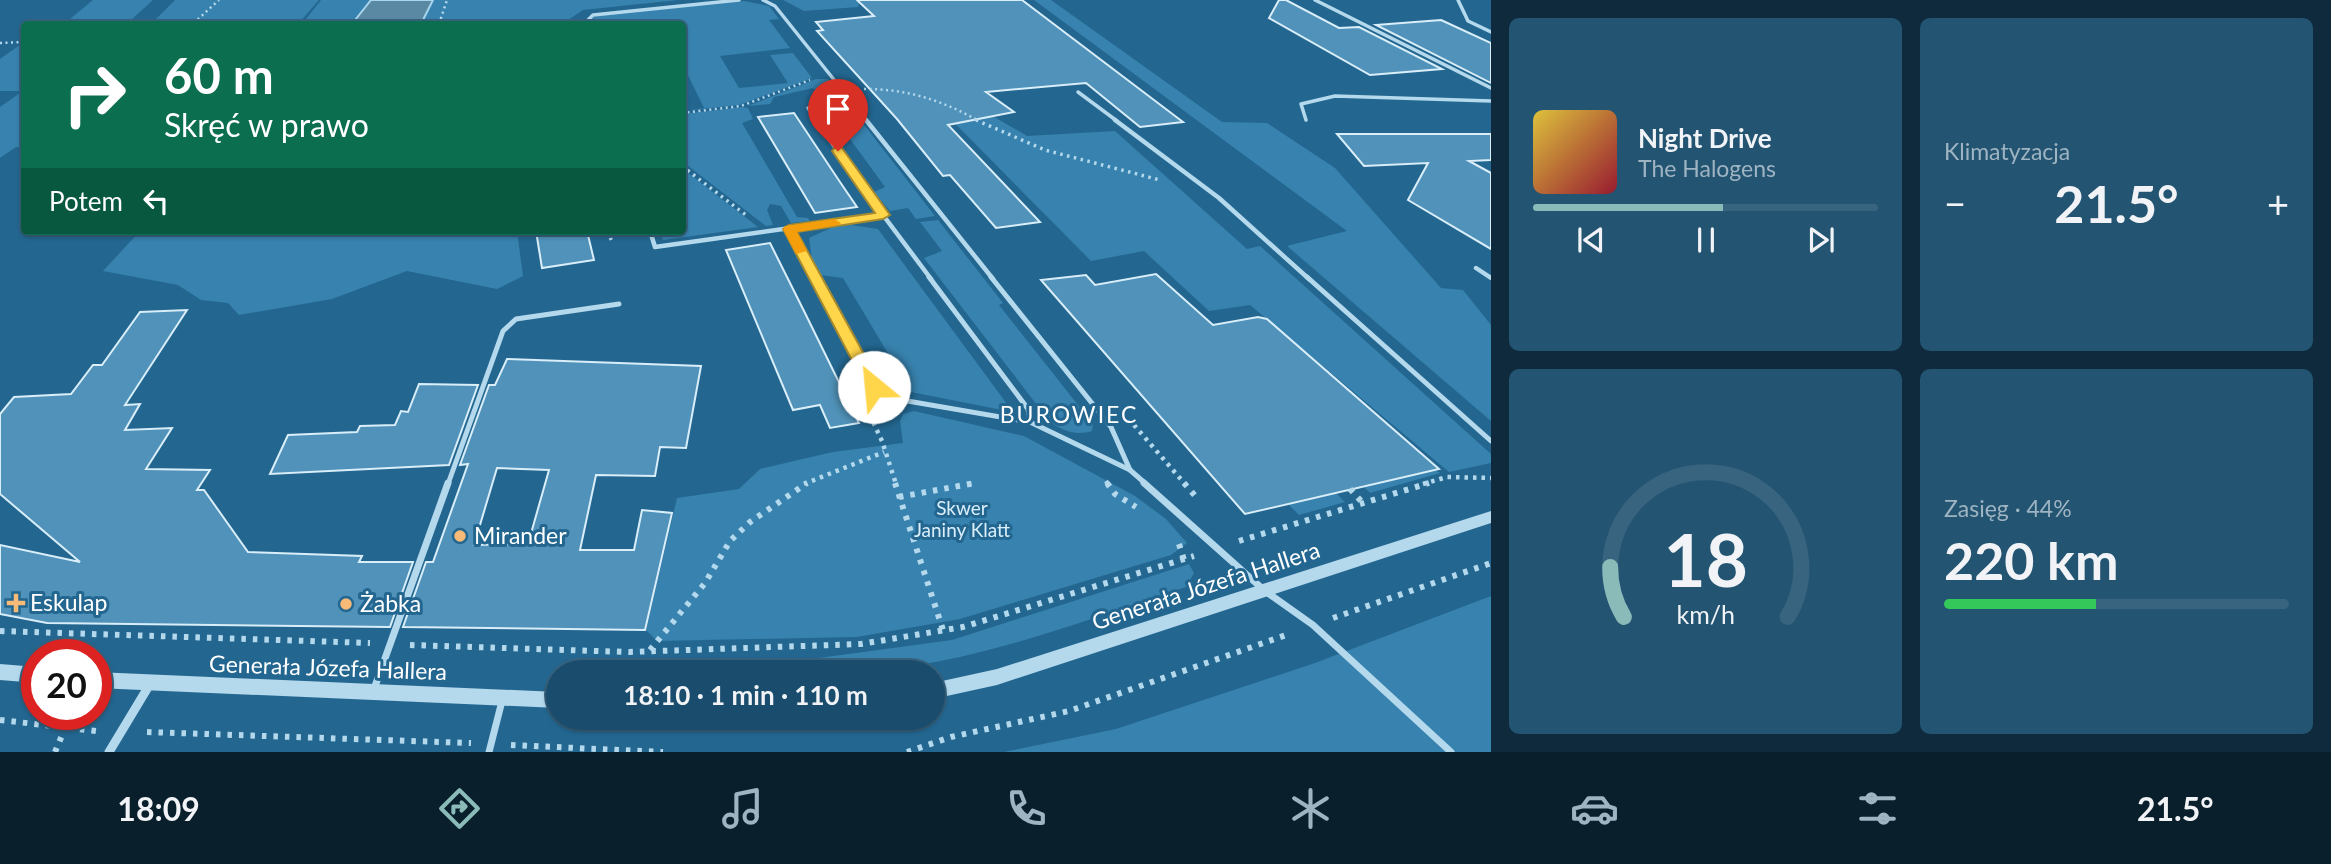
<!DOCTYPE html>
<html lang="pl">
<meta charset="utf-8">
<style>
:root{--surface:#1a4d6d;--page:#235472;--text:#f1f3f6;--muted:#9fb4c2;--line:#386480;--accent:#8bbbb9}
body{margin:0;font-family:Lato,sans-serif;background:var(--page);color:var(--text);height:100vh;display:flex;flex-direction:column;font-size:26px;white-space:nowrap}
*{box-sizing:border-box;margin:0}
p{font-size:23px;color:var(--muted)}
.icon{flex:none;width:38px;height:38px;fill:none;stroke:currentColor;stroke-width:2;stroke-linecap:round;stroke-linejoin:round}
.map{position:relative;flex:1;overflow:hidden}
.side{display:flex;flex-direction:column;gap:18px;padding:18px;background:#0e2a3c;width:840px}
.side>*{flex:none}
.top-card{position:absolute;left:21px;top:21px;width:665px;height:214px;border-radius:7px;box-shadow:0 2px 5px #0004,0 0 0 2px var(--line);background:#0b6e4f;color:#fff;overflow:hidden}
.speed{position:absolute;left:21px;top:639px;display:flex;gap:14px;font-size:35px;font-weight:700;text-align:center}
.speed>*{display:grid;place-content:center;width:91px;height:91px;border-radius:50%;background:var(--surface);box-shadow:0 2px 5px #0004,0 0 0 2px var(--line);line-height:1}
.speed .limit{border:10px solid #d22;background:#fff;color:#111}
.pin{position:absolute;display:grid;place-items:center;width:60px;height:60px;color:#fff;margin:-72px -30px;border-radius:50% 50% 50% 0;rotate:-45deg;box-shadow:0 0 7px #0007}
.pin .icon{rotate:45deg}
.me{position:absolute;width:77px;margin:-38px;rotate:332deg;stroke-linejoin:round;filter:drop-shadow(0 0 5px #0008)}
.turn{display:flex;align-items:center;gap:24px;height:147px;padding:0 28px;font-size:32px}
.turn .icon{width:91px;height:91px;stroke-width:2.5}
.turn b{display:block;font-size:49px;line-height:60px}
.then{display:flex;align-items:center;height:66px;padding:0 28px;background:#0003;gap:14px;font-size:26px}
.big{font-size:52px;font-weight:700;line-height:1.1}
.side .tile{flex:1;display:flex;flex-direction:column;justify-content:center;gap:10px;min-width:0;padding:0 24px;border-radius:10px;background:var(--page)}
.side .dial{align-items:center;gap:0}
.dial svg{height:182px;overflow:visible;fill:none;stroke:var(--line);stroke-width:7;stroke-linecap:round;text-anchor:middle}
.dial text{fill:var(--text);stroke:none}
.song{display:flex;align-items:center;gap:21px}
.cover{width:84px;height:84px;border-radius:10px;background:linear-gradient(135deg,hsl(50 70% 55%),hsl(350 70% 35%))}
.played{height:7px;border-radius:4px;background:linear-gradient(90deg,var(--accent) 55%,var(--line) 55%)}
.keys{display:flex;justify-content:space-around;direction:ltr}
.heat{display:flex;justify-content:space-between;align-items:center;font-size:38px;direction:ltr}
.charge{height:10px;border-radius:5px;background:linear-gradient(90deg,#34c759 44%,var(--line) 0)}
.side .tiles{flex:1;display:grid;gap:18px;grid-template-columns:repeat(2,1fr)}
.trip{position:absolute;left:546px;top:660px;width:399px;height:70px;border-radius:35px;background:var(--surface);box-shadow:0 2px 5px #0004,0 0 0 2px var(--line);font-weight:700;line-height:70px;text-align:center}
.dock{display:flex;height:112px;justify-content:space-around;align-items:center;background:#0a1f2c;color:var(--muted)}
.dock .icon{width:49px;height:49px}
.dock .selected{color:var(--accent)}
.dock b{font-size:32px;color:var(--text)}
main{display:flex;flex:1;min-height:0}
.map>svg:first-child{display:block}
.green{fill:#3782ae}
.water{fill:#5a89a4;stroke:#a8d5ed;stroke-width:2}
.building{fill:#5092b9;stroke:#d9eef9;stroke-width:2;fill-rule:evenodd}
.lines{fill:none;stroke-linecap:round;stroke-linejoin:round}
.path-far3{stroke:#b4d8ec;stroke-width:2.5;stroke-dasharray:2 3.5;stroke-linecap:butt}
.path-far2{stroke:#b4d8ec;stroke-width:3.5;stroke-dasharray:2.5 4.5;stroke-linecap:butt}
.path-far1{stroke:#b4d8ec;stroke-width:4.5;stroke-dasharray:3.5 5;stroke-linecap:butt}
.path{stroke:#b4d8ec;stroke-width:6;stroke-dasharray:4.5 7;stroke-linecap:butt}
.service-far3{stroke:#b4d8ec;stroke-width:3.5}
.service-far2{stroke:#b4d8ec;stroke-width:4.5}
.service-far1{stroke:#b4d8ec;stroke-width:5}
.service{stroke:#b4d8ec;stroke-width:7}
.minor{stroke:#b4d8ec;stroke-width:9}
.tertiary{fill:#b4d8ec;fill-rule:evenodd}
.route{fill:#ffd54a;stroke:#a68a30;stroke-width:2}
.slow{fill:#f59e0b}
.poi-dot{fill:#f8bb77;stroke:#236791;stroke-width:2.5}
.labels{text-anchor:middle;stroke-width:6;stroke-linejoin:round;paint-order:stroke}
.park-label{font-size:19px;fill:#d9eef9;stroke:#236791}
.quarter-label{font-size:23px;letter-spacing:2px;fill:#fff;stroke:#236791}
.near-poi-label{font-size:23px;fill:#fff;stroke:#236791;text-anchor:start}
.near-street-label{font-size:23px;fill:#fff;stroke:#236791}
</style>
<main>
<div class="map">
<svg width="1491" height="752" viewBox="0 0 1491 752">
<rect width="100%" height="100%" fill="#236791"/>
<g class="green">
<path d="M93,0H153L130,21L64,24Z"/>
<path d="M175,0H319L298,24H151Z"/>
<path d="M321,0H371L352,24H302Z"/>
<path d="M433,0H678L583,10L568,20V24H421Z"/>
<path d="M783,0H860L858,7L804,11Z"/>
<path d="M1034,0H1051L1222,122L1267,123L1335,168L1441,288L1463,290L1491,325V421L1287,246L1347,231Z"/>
<path d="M744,1L769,6L779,19L769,20L790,48L720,56L739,88L788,83L770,55L793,53L812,78L739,105L683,111L704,108L683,65L682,24L590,23L593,17L606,14Z"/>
<path d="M24,42V147H16L0,158V107L23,91H0V59Z"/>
<path d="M816,79H828L833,85L935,216L916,219L908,208L890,211L874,192L885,187L813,88L774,97L770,104L748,106Z"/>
<path d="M918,86L979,108L1027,136L1115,131L1247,249L1260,246L1491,454V463L1449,472L1250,305L1209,311L1144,251L1091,261Z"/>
<path d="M742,107L748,108L753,119L742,123L797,217L808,218L810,221L791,223L781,206L770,204L767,210L773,225L766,226L683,162V114Z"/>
<path d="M683,169L758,227L663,240L660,231H682Z"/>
<path d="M938,220L1003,303L999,305L1093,424L1092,431C1077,436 1063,431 1050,422L924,258L942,251L920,222Z"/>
<path d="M851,225L878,229L1010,408L1007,411L911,392L843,278L820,275L812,259L809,238L833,227Z"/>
<path d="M140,231H517L523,276L497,289L407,271L332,299L239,315L228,303L201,300L178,285L103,271Z"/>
<path d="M914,411L1024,436L1135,496L1166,519L1187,543L1171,555L960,619L857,637L657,641L646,630L677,498L739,489L760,469L833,452L903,443L900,421L903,414Z"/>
<path d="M1435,470L1440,473L1370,493L1363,486Z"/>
<path d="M1335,492L1345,502L1299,515L1288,504Z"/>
<path d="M1189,564L1194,573L1186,587C1080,622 974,664 861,672C798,676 733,672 669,672L662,659L782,663L952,640Z"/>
<path d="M1491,596V752H1004L1116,729L1315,663Z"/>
</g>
<path class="water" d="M371,0H433L421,24H352Z"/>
<g class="building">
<path d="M857,0H1022L1183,122L1140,127L1086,83L986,92L1014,112L948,125L1040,222L996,228L950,175L943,176L897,119L817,31L823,30L816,22L874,16Z"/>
<path d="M1279,0H1286L1339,28L1359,27L1442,69L1370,75L1269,18Z"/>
<path d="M1441,20L1491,43V83L1376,25Z"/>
<path d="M794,113L840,182L857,207L815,213L758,117Z"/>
<path d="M1337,134H1491V160L1469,161L1491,173V249L1408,200L1428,163L1364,166Z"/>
<path d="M536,231H587L594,260L542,268Z"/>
<path d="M770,243L805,313L859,423L830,428L820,405L793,410L726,250Z"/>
<path d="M1156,274L1213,325L1258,317L1267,319L1439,469L1245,514L1041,280L1086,275L1095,285Z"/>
<path d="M187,310L125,405L140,404L125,430L172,428L146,469L210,470L197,490H204L248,552L362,556L359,562H413L390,627L47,623L0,614V545L80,562L0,494V414L14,397L71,394L93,365H102L140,312Z"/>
<path d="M507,359L701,366L686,448L660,447L655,476L596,475L580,550H634L642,510L672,513L645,630L403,627L426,562H433L468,464L460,465L489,385H495ZM497,468L549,470L528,544L474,545Z"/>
<path d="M419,384L478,385L449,465L270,474L288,435L357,432L360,426L395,425L401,411L408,412Z"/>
</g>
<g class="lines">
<g class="path-far3">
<path d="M197,24L196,21L219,0"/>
<path d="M439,24L447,0"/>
<path d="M0,43L24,42"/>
<path d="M864,89C908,89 941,100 979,121"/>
<path d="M682,113L741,106L810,80"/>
</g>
<g class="path-far2">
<path d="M976,120L1045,150L1160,180"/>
<path d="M682,166L746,215"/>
<path d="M609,231L611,240"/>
</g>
<g class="path-far1">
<path d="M866,407L882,441L896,484"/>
<path d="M1134,425L1185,484"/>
<path d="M1106,481L1108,484"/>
<path d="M804,484L884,452"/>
<path d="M968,484L975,483"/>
<path d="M1423,484L1447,477L1491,478"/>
</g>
<g class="path">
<path d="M895,483L943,630"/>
<path d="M1107,483L1115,494L1136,507"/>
<path d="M1184,483L1197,498"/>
<path d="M1350,489L1362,502"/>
<path d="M899,497L975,483"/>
<path d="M1239,541L1429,483"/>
<path d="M1179,544L1184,560"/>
<path d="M1333,618L1491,563"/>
<path d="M0,631L370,643"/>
<path d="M410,645L629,652L861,644L963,627L1194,556"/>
<path d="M650,650L705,583L730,541L750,522L807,483"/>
<path d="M0,720L96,731"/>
<path d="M147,732L471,743"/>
<path d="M511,745L663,752"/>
<path d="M55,752L66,726"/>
<path d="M907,752L951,737L1069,711L1289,634"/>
</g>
<g class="service-far3">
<path d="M763,0L775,6L867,121"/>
<path d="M1315,0L1491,88"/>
<path d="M1458,0L1468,21L1491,32"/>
<path d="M584,24L593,15L739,0"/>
<path d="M1078,92L1117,121"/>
<path d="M808,108L817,121"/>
<path d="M1306,120L1301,104L1335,96L1491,101"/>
</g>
<g class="service-far2">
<path d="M866,120L993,279"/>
<path d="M1115,120L1219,198L1309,279"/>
<path d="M883,215L931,279"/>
<path d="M789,229L816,279"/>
<path d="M650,231L655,247L883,215L816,120"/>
<path d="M1476,268L1491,278"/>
</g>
<g class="service-far1">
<path d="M815,277L874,387L890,398L1030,422L1130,470"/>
<path d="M929,277L1028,409L1030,422"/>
<path d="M991,277L1111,427L1130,470L1146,484"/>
<path d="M1307,277L1491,441"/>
<path d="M448,484L503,331L516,319L619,304"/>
</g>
<g class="service">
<path d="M1144,483L1265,591L1313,625L1451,752"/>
<path d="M374,689L448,483"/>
<path d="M489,752L502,701"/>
</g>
<path class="minor" d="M109,752L150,684"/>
<g class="tertiary">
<path d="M1491,511V523L997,685L933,699V683L997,669Z"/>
<path d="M0,664L37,667V683L0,680Z"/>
<path d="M96,672L558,692V708L96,688Z"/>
</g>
</g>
<path class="route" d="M834,148H842L890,215L883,219L797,232L882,387L874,392L866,387L783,229L789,225L875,213L832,151Z"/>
<path class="slow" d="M834,219L841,223L839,225L797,232L807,251L796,254L783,229L785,226Z"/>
<g class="poi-dot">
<circle cx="460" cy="536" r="7"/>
<path d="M12.5 592.5h7v7h7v7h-7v7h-7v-7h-7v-7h7z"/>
<circle cx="346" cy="604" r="7"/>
</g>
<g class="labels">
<g class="park-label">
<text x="962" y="515">Skwer<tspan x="962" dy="22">Janiny Klatt</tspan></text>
</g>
<g class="quarter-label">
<text x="1069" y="423">BUROWIEC</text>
</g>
<g class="near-poi-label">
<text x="474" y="544">Mirander</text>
<text x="30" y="611">Eskulap</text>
<text x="360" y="612">Żabka</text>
</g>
<g class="near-street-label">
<text transform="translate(1206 586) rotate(-18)" y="8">Generała Józefa Hallera</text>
<text transform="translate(328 668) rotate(2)" y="8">Generała Józefa Hallera</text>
</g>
</g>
</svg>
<div class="speed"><div class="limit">20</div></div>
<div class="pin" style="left:838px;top:151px;background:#d93025"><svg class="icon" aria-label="arrive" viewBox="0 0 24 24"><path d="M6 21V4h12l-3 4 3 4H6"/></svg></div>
<svg class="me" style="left:874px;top:387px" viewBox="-20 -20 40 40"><circle r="19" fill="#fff"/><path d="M0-13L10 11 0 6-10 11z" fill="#ffd54a"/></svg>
<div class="trip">18:10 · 1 min · 110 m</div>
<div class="top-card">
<div class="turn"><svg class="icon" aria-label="right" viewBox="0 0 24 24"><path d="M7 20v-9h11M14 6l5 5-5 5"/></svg><div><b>60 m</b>Skręć w prawo</div></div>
<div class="then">Potem<svg class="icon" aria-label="left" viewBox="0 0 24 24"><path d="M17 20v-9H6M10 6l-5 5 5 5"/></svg></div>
</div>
</div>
<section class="side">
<div class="tiles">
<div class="tile">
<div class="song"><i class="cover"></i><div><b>Night Drive</b><p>The Halogens</p></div></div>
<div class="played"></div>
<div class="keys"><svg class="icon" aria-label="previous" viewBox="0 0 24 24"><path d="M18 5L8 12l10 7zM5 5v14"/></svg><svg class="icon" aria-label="pause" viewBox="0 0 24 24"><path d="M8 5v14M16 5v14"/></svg><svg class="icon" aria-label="next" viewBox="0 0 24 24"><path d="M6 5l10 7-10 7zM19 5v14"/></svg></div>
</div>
<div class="tile"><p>Klimatyzacja</p>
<div class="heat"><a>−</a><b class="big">21.5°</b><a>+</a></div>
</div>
<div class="tile dial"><svg viewBox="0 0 100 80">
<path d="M14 69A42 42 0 1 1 86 69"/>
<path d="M14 69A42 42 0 0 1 8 47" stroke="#8bbbb9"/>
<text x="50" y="56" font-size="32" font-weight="700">18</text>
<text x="50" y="72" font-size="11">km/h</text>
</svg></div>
<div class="tile"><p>Zasięg · 44%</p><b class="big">220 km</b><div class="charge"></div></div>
</div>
</section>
</main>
<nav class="dock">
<b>18:09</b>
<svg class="icon selected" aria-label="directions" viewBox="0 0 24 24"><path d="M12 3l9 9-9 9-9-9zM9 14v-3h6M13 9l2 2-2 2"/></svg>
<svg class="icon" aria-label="music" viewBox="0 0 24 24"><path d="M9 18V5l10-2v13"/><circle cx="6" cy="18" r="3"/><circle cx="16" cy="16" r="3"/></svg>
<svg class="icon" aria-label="phone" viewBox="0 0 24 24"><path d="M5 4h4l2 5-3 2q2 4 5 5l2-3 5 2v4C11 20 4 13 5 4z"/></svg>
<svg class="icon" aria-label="climate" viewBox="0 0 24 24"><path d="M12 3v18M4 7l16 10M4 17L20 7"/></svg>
<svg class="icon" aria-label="car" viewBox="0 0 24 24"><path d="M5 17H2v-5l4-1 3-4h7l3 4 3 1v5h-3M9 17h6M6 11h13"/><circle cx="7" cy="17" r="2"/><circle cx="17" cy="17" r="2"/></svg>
<svg class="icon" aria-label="filters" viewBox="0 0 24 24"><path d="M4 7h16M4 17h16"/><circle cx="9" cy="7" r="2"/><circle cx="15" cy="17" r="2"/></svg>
<b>21.5°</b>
</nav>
